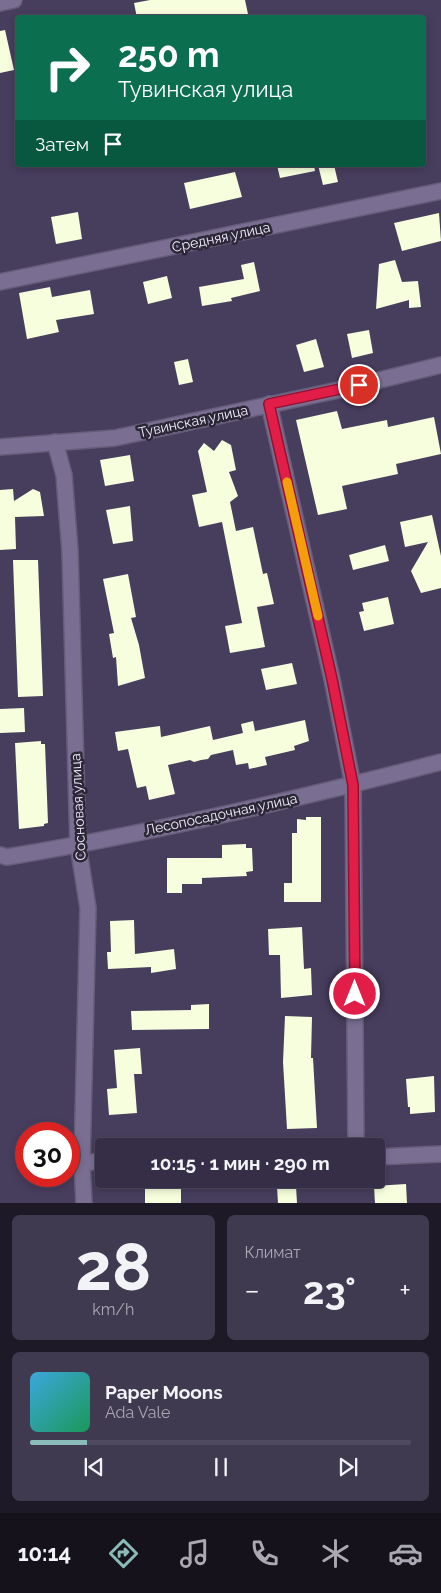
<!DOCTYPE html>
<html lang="ru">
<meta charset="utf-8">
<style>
:root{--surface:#352e46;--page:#403a51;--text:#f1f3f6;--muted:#aaa8b3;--line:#4f4a5f;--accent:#8bbbb9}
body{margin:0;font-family:Raleway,sans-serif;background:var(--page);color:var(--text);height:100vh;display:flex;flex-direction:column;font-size:19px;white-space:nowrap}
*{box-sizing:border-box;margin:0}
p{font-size:16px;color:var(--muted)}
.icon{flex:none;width:28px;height:28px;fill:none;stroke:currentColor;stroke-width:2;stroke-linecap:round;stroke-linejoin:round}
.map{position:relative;height:1203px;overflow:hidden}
.details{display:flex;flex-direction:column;gap:12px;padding:12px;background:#1d1926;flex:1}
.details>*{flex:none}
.top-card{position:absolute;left:15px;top:15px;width:411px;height:152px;border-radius:5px;box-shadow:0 2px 8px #0003,0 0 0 1px var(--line);background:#0b6e4f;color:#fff;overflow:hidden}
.speed{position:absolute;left:15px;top:1122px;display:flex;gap:10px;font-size:25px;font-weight:700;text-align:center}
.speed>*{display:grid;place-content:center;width:65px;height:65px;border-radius:50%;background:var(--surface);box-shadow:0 2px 8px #0003,0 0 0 1px var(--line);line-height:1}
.speed .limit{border:8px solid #d22;background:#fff;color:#111}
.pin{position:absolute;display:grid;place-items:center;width:42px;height:42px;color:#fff;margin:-21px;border:2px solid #fff;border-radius:50%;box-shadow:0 1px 5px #0007}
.me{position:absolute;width:55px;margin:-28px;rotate:0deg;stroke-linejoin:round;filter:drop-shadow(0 0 4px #0008)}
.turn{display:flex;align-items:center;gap:18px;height:105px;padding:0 20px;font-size:22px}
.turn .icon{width:65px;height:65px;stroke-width:2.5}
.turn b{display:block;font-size:35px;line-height:42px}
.then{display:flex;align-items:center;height:48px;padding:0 20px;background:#0003;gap:10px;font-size:19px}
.big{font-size:38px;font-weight:700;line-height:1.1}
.details .tile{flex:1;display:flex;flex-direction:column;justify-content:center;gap:8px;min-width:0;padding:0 18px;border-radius:8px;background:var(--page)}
.details .dial{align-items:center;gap:0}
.dial b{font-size:65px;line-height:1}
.song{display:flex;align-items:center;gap:15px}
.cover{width:60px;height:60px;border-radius:8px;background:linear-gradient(135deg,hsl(200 70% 55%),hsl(150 70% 35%))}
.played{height:5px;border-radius:2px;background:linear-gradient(90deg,var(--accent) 15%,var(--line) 15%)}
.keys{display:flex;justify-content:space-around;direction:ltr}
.heat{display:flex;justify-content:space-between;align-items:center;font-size:28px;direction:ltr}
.details .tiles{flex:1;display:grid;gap:12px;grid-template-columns:1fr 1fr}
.tile:last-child{grid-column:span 2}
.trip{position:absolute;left:95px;top:1138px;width:290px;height:50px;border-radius:5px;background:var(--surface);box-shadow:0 2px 8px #0003,0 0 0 1px var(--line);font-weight:700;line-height:50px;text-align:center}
.menu{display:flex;height:80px;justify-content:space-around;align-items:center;background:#15121c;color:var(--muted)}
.menu .icon{width:35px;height:35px}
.menu .on{color:var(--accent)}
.menu b{font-size:22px;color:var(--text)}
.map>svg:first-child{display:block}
.building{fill:#f6fedd}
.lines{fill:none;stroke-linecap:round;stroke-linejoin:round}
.minor-casing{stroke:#655c77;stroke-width:18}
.minor{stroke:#7a6f93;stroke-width:15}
.route-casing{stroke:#92132f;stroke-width:12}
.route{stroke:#e11d48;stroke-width:9}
.slow{stroke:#f59e0b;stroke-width:9}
.labels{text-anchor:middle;stroke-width:5;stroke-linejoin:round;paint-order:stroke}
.street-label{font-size:14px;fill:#f3eeff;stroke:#2c2736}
</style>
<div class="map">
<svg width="441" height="1203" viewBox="0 0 441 1203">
<rect width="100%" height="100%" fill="#473d5d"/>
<g class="building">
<path d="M150,0H245L248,14H246V18H137L134,3Z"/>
<path d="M5,30L14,70L0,73V31Z"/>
<path d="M277,165H314L315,171L280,178Z"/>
<path d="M318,165H334L338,182L323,185Z"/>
<path d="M235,172L242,197L190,209L184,183Z"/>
<path d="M78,212L82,239L56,244L51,217Z"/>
<path d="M439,213L441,241L402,251L394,223Z"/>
<path d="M395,260L402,282L418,281L421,307L409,308V300L376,309L379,264Z"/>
<path d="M254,262L260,291L231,298L232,301L202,306L199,287L244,279L241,265Z"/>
<path d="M167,276L172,298L148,304L143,282Z"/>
<path d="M50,287L52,297L90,290L94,314L56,320L59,332L27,339L19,293Z"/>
<path d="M369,330L373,353L352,358L347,334Z"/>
<path d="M316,339L324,367L304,372L296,345Z"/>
<path d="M188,359L193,382L179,385L174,362Z"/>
<path d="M337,411L342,429L387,420L388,427L434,417L441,454L396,464L398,474L342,486L347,509L318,515L296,420Z"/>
<path d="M222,440L231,445L236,470L229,472L238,496L230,502L236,531L253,527L263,574L267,573L274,604L257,607L265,647L230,653L225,626L242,623L222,522L199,527L192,495L207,492L198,451L204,443L214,451Z"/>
<path d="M130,455L134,481L105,486L100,460Z"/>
<path d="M13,489L14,501L33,489L40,492L44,516L15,517L16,549L0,550V490Z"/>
<path d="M130,506L133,541L113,544L106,510Z"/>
<path d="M432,515L441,556V588L421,593L411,571L428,542L405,547L400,522Z"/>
<path d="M385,545L389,561L353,570L349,555Z"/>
<path d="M13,560H38L43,696L18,697Z"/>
<path d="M128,574L136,617L131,618L139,645L145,678L118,686L116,657L113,658L109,634L114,633L103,579Z"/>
<path d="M388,597L394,624L364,631L359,612L364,611L362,603Z"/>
<path d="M292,663L297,684L266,690L261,669Z"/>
<path d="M24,708L25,732L0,733V709Z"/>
<path d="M305,720L309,741L294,746L295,750L265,757L267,765L249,769L248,763L236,765L233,750L211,755L208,759L201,760L194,762L190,760L168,765L175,794L149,800L146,786L137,788L128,749L118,751L115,732L160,726L161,737L210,726L213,740L243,733L241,724L253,721L255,731Z"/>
<path d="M41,741V744H45L48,823L44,824V826L19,829L15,743Z"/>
<path d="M306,817H321V902H284V883H292V833H297V819L306,820Z"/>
<path d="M246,844V848H252L253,871L246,872L247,876L202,878V884H182V893H167V858H222V845Z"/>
<path d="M134,920L135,954L174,949L176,969L151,973V967L108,969L107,952H111L110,921Z"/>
<path d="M302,927L304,969L311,968L312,995L281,998L280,955H269L268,929Z"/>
<path d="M209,1004V1029L132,1030L131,1011L191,1010V1005Z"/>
<path d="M285,1016L312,1017L311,1058H313L317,1128L287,1129L283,1062Z"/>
<path d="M140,1048L142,1074H134L137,1113L109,1115L107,1089L117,1088L114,1050Z"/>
<path d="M434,1076L435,1112L410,1114V1107H408L406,1079Z"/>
<path d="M287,1182L291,1186H296L297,1203H278L277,1187L282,1186Z"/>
<path d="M406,1184L407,1203H375L374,1186Z"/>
<path d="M181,1185V1203H145V1186Z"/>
</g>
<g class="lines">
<g class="minor-casing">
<g id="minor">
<path d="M0,3L14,0"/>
<path d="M0,282L441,191"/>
<path d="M269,404L332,679L353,785L356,1146"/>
<path d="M55,442L64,475L70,551L78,845L88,908L82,1162L84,1203"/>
<path d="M0,447L115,438L343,389L441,365"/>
<path d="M0,855L7,857C152,833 298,799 441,762"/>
<path d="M376,1157L441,1154"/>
<path d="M82,1162H104"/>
</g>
</g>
<use href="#minor" class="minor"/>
</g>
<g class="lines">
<g class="route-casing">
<path id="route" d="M355,994L353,785L332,679L269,404L359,385"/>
</g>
<use href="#route" class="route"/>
<path class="slow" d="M287,482L318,616"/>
</g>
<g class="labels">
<g class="street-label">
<text transform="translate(221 237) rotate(-12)" y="5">Средняя улица</text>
<text transform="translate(193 421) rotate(-12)" y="5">Тувинская улица</text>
<text transform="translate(78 807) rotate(-93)" y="5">Сосновая улица</text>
<text transform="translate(221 814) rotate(-12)" y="5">Лесопосадочная улица</text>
</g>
</g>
</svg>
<div class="speed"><div class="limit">30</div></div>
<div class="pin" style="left:359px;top:385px;background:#d93025"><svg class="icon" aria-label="arrive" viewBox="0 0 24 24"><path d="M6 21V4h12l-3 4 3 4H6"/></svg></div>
<svg class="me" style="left:355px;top:994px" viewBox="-20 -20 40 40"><circle r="17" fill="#e11d48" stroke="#fff" stroke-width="3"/><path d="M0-11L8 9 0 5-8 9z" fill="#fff"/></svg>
<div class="trip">10:15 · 1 мин · 290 m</div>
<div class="top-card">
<div class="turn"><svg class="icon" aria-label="right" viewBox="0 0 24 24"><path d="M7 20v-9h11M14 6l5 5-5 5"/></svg><div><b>250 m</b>Тувинская улица</div></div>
<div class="then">Затем<svg class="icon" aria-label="arrive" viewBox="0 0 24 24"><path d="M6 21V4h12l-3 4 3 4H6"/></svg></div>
</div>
</div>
<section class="details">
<div class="tiles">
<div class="tile dial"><b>28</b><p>km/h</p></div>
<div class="tile"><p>Климат</p>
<div class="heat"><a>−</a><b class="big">23°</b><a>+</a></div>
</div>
<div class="tile">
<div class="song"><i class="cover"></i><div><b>Paper Moons</b><p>Ada Vale</p></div></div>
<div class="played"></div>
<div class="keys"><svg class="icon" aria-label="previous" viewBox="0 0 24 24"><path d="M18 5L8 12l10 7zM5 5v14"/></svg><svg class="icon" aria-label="pause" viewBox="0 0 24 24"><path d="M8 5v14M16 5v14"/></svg><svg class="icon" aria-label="next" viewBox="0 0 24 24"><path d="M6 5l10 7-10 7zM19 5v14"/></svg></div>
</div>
</div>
</section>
<nav class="menu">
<b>10:14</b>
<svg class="icon on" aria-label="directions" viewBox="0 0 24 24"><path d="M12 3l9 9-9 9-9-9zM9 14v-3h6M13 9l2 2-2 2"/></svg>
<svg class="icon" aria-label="music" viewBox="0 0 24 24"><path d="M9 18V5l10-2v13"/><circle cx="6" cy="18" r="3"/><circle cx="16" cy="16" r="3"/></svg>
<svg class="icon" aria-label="phone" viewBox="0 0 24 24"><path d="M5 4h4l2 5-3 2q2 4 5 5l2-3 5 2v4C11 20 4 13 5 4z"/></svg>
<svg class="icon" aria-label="climate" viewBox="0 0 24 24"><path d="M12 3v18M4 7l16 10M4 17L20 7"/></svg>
<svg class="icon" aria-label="car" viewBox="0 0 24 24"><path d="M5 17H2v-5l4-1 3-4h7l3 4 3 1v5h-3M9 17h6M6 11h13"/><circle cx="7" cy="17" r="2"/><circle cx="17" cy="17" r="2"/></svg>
</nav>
